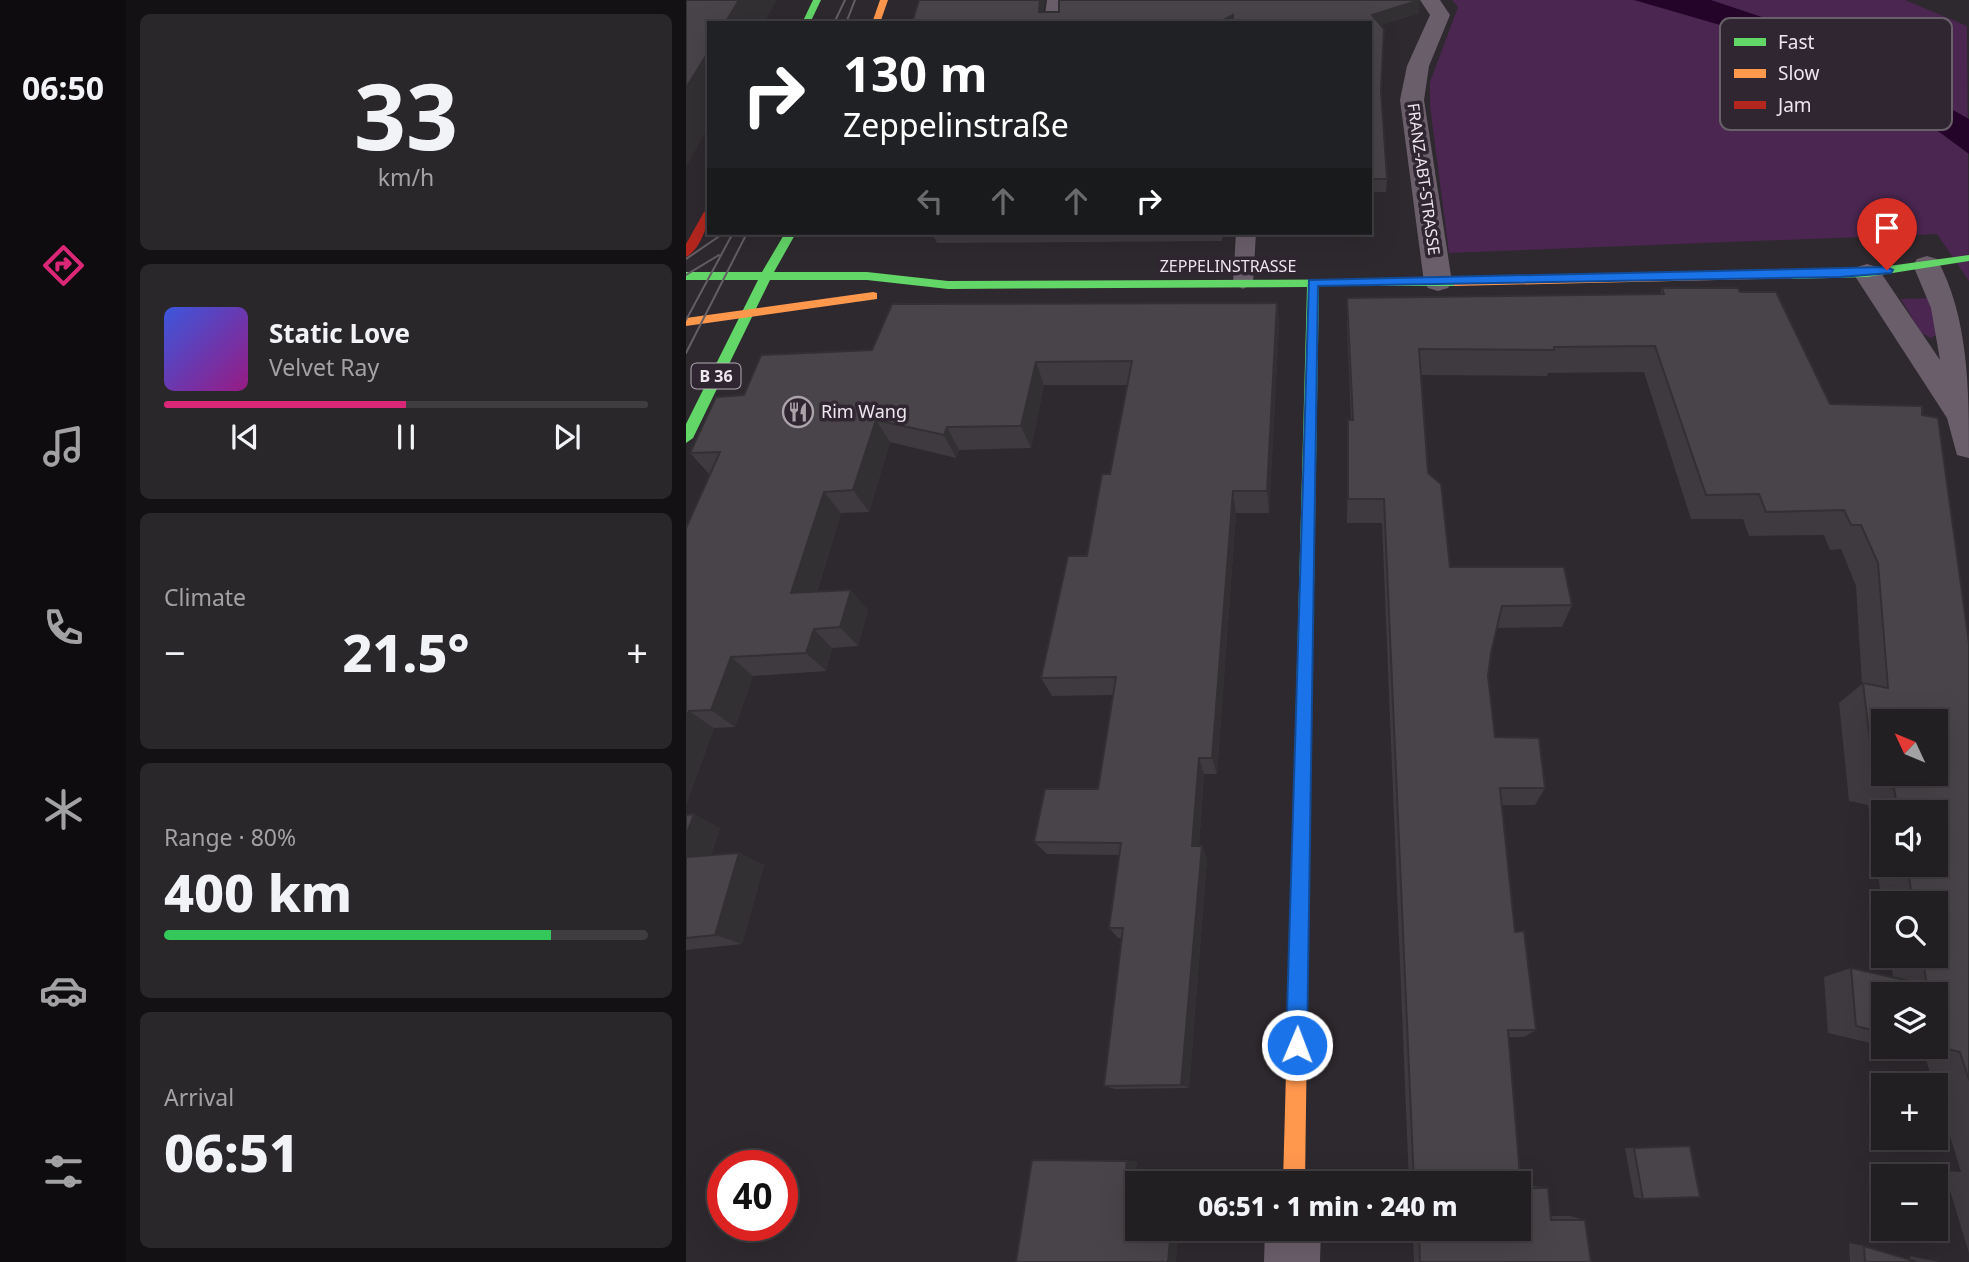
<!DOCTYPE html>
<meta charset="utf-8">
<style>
:root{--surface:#221f22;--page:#2a272a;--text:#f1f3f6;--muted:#a2a2a5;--line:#3f3d40;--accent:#db2777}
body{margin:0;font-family:"Noto Sans",sans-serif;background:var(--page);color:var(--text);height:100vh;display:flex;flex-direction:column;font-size:26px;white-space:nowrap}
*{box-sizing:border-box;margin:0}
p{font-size:23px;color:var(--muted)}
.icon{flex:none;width:38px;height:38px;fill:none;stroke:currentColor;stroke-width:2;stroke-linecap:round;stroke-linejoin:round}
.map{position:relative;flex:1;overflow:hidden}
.panel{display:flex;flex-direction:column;gap:14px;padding:14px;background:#131113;width:560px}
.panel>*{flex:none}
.top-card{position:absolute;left:21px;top:21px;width:665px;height:214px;border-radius:0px;box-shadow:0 7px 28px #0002,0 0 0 2px var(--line);background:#202124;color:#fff;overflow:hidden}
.needle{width:46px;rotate:314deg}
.buttons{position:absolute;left:1185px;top:709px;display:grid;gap:14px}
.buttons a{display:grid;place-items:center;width:77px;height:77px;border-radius:0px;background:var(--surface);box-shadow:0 7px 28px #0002,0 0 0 2px var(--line);font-size:35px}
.speed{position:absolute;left:21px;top:1150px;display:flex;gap:14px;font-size:35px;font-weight:700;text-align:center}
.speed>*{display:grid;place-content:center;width:91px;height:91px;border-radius:50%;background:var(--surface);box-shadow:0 7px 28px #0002,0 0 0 2px var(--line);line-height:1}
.speed .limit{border:10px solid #d22;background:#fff;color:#111}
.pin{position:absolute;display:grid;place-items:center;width:60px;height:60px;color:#fff;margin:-72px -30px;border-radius:50% 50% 50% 0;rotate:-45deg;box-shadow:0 0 7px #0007}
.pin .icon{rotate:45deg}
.me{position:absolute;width:77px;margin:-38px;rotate:1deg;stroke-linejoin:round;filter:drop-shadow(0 0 5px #0008)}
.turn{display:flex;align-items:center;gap:24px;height:147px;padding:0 21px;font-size:32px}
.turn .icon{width:91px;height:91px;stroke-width:2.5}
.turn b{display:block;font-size:49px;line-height:60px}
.lanes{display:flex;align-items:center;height:66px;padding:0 21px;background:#0003;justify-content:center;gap:35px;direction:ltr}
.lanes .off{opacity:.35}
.big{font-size:52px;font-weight:800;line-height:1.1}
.panel .card{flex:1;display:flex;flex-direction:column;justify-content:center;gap:10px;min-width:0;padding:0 24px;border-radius:10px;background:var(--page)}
.panel .dial{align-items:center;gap:0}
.dial b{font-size:91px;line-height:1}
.song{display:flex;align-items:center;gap:21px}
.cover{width:84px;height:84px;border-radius:10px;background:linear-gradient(135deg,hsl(230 70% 55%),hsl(310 70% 35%))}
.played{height:7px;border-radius:4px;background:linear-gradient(90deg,var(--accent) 50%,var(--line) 50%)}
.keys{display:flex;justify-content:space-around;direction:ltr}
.heat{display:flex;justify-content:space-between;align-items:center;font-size:38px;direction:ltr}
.charge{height:10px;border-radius:5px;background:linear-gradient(90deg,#34c759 80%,var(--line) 0)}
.trip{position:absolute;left:439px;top:1171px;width:406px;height:70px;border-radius:0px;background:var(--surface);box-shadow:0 7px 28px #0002,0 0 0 2px var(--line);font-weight:800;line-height:70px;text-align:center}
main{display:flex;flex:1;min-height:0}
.tabs{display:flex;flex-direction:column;width:126px;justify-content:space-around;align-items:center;background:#0e0c0e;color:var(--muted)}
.tabs .icon{width:49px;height:49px}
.tabs .on{color:var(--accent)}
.tabs b{font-size:32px;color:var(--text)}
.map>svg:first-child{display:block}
.green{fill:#4a2650}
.water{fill:#240529}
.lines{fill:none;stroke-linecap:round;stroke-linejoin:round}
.lane{fill:#6a5e6b;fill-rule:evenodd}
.street{fill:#6a5e6b;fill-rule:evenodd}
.fast{fill:#63d668;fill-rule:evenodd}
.slow{fill:#ff974d;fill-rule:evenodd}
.jam{fill:#b3261e;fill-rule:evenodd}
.tram{stroke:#645e65;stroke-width:2}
.wall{fill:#3f3a3f;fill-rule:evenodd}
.shaded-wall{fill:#333033}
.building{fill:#494449;stroke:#333033;stroke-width:2;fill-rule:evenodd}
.route{fill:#1a73e8;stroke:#114b97;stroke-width:2}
.labels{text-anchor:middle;stroke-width:7;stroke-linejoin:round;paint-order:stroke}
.far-street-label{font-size:16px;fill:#ece6ed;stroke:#2f2631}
.shield{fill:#2f2631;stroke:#b3acb5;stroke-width:2}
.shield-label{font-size:16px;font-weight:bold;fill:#ece6ed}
.poi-label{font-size:18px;fill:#ece6ed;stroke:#2f2631;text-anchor:start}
.key{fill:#2f2631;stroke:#686069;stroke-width:2}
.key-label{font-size:19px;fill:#ece6ed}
</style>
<main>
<nav class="tabs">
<b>06:50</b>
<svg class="icon on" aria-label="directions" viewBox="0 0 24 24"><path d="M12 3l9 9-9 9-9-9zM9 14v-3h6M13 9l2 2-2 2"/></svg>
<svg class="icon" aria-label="music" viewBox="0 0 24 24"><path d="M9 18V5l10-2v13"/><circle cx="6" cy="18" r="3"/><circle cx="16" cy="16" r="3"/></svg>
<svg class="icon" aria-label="phone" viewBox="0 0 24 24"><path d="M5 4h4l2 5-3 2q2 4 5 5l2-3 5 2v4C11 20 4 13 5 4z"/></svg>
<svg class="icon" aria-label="climate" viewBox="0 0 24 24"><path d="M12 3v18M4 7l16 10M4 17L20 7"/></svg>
<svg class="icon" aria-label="car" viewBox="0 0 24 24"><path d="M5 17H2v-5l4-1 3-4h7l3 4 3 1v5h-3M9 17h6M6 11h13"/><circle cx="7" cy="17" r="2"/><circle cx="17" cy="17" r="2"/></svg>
<svg class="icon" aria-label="filters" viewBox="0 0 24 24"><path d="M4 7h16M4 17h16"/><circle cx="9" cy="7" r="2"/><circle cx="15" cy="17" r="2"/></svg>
</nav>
<section class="panel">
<div class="card dial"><b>33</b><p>km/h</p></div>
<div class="card">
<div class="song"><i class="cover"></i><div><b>Static Love</b><p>Velvet Ray</p></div></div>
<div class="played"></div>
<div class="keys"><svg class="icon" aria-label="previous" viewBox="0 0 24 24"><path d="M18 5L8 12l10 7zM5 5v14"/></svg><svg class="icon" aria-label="pause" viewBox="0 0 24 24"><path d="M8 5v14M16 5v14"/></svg><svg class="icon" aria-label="next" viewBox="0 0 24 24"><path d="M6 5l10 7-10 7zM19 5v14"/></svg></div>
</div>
<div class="card"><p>Climate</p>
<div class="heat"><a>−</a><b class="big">21.5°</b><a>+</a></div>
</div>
<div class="card"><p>Range · 80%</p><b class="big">400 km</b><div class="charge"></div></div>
<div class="card"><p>Arrival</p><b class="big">06:51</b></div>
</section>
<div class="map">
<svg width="1283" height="1262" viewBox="0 0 1283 1262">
<rect width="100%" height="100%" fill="#2e292e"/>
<g class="green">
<path d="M766,0H1219L1281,26L1283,281L1251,234L763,253L744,106V82L772,7Z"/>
<path d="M1245,298L1251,335L1245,338L1235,333L1215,299Z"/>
</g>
<path class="water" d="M948,0H1025L1076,17L1170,56L1283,119V154L1214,103L1158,71L1048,29Z"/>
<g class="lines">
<g class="lane">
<path d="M361,0H375L374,23H358Z"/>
<path d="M550,233H570L567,283L557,289L547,283Z"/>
</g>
<g class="street">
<path d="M734,0H754L764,15L743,66L738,100L766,282L762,288L752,291L742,288L738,282L714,100L721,66L744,15Z"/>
<path d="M1241,256L1251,259C1283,318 1283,390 1283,458L1271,455L1261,418L1167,273L1171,267L1181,264L1191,267L1254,360L1245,308L1227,265L1231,259Z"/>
<path d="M579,1228H635L634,1262H578Z"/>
</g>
<g class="fast">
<path d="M127,0H135L124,23H116Z"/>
<path d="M99,233H110L88,272H181L262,281L773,279L775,282L769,286H633L623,888L621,895L614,897L607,895L605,888L621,287L262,289L181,280H84L7,438L0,443V424L72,280H0V272H76Z"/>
<path d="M1283,255V261L1181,277L1107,279L1101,275L1107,271L1181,269Z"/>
</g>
<g class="slow">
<path d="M194,0H202L194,23H186Z"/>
<path d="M1107,271L1111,272V278L769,286L763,282L769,278Z"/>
<path d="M187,292L191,293V299L0,326V318Z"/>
<path d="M614,879L621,881L623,888L619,1183H597L605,888L607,881Z"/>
</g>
<path class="jam" d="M23,209C23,224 14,250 0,257V244L18,212Z"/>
<g class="tram">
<path d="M148,23L159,0"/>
<path d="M160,23L169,0"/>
<path d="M0,259L38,233"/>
<path d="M0,275L33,255"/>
<path d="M0,320L47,233"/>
<path d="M0,353L61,233"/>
</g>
</g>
<g class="wall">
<path d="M358,12L733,13L695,25V90L701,179L700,192H684V23Z"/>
<path d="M246,233H537L536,241L251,243Z"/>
<path d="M976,288L1054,292L1144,404L1236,415L1283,643V1253L1258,1171L1275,1172L1250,1090V1085H1248L1239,1057L1197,1046H1250V994H1197V1046L1142,1033L1138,977L1165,968L1207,977L1204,956H1250V903H1197V909L1182,805L1163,801L1153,703L1176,684L1170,586L1155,549L1144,550L1138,535L1063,536L1057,519H1005L958,372L862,373L861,376L735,375L742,473L764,567L886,605L876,627L811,628L805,653L802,676L809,737L859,788L849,805H816L829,932L850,1030L838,1037H822L835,1186H849L862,1188L865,1216H884L899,1220L905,1262H728L727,1235L714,1234L710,1229L833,1228V1183H723L696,523H661L662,420H665L661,325V298L974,294ZM1197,812H1250V864H1197Z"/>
<path d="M591,303L593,326L583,513H550L531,774H518L513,846H516L521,859L503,1088L429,1089L418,1086L436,938H432L423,928L433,855L361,854L348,842L412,789L427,695L366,696L355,678L401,556L424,474L441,385H358L345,448L273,450L270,458L204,442L183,512L155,513L131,592L182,610L172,646L146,648L140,671L67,676L49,727L28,728L0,805V528L24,475L4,453L58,395L186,350Z"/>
<path d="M0,815L34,828L25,855L53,853L78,865L56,944L0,950Z"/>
<path d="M1004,1146L957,1199L948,1197L939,1148Z"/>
<path d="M346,1160L451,1161L449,1175H497L496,1183H452Z"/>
<path d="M1163,1243L1178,1246L1224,1260V1256L1254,1262H1164Z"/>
</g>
<g class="shaded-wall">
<path d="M53,0H91L78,23H39Z"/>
<path d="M354,0H359L356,23L353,12Z"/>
<path d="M734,0L733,13L685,28L686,15Z"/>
<path d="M547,15L548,23H532Z"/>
<path d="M23,51V126L0,167V88Z"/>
<path d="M591,303L593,326L583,513L581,491Z"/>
<path d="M350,362L358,385L345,448L335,426Z"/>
<path d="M190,420L204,442L183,512L167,490Z"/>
<path d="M261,427L273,450L270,458L258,435Z"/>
<path d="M547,491L550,513L531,774L526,758Z"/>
<path d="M138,492L155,513L124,613L105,593Z"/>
<path d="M165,590L182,610L172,646L154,627Z"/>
<path d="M128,629L146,648L140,671L120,653Z"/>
<path d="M45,657L67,676L49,727L25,710Z"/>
<path d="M3,711L28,728L0,805V719Z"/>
<path d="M513,758L518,774L512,859L506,846Z"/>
<path d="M8,814L34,828L20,870L0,861V836Z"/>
<path d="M516,846L521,859L503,1088L495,1085Z"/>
<path d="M53,853L78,865L56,944L29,935Z"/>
<path d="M441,1161H451L449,1175L439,1176Z"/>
<path d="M497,1175L496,1183H489L490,1176Z"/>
<path d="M485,1228H493L490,1262H482Z"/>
</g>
<g class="building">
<path d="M0,0H53L39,23H23V51L0,88Z"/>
<path d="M233,0H354L353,12H373V0H734L686,15L698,29L695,90L701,179H684V23H547V15L532,23H226Z"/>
<path d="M976,288H1052L1054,292H1090L1144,404L1236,406V415L1252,418L1283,643V1080L1274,1052L1250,1046V994H1197V1033L1170,1026L1165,968L1241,985L1236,956H1250V903H1227L1221,864H1250V812H1212L1208,788L1189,784L1177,683L1202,688L1192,563L1175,525H1165L1158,510L1080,512L1073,494L1020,495L969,346L868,347V350L733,349L742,473L755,484L764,567H878L886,605L816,606L805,653L802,676L809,737L853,738L859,788H814L829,932L838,931L850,1030H822L835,1188H862L865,1220H899L905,1262H734L733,1235L714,1234V1228H833V1183H728L698,499H662V420H667L661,298L978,294ZM1197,721H1250V774H1197Z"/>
<path d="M591,303L581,491H547L526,758H513L506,846H516L495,1085L418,1086L437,928H423L435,843L348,842L359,789H412L430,677L355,678L382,556H401L416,474H424L446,361L350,362L335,426L261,427L258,435L190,420L167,490L138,492L105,593L165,590L154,627L128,629L120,653L45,657L25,710L3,711L0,719V528L34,452L4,453L30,397L58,395L75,355L186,350L206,304Z"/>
<path d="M8,814L0,836V815Z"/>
<path d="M53,853L29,935L0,938V857Z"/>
<path d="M1004,1146L1014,1197L957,1199L948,1148Z"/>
<path d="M346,1160L441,1161L439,1176H490L489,1183H452V1228H485L482,1262H330Z"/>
<path d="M1178,1246L1231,1262H1179Z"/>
</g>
<path class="route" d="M1201,267L1207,270L1205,273L1154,277L632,286L621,1045L618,1053L611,1056L603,1053L600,1045L623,280Z"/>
<defs>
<g id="restaurant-ring" transform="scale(1.575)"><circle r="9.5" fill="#2f2631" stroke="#aaa4aa" stroke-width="1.5"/><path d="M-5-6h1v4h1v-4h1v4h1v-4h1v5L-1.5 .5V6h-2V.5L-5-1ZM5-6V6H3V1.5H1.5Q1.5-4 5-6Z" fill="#aaa4aa"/></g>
</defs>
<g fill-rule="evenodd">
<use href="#restaurant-ring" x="112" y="412"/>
</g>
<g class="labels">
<g class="far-street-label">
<text transform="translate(738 179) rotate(82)" y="6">FRANZ-ABT-STRASSE</text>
<text x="542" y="272">ZEPPELINSTRASSE</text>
</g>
<rect class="shield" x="5.5" y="363.5" width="49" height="25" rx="5"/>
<g class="shield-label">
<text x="30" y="382">B 36</text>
</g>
<g class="poi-label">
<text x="135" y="418">Rim Wang</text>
</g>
</g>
<rect x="1034" y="18" width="232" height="112" rx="10" class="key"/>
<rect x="1048" y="38" width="32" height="8" fill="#63d668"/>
<rect x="1048" y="69" width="32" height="9" fill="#ff974d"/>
<rect x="1048" y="101" width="32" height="8" fill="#b3261e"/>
<g class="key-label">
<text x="1092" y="49">Fast</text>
<text x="1092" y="80">Slow</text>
<text x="1092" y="112">Jam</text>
</g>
</svg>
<div class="buttons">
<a><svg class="needle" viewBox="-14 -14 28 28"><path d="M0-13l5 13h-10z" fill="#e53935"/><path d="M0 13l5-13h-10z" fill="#a2a2a5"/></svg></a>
<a><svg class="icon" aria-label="sound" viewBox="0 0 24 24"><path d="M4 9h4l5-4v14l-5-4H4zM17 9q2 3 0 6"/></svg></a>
<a><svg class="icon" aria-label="search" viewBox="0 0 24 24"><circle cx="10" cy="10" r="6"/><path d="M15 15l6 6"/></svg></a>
<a><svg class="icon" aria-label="layers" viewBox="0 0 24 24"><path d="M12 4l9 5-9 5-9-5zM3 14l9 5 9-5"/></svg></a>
<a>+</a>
<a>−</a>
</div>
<div class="speed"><div class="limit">40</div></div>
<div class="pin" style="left:1201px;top:270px;background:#d93025"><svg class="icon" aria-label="arrive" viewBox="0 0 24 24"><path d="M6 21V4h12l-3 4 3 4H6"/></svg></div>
<svg class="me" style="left:611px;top:1045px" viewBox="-20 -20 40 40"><circle r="17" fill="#1a73e8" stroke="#fff" stroke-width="3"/><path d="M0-11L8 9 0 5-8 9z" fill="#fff"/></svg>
<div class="trip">06:51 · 1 min · 240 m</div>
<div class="top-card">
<div class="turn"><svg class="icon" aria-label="right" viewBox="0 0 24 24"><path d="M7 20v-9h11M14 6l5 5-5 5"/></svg><div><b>130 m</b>Zeppelinstraße</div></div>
<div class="lanes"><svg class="icon off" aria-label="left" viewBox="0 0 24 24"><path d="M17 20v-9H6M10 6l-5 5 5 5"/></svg><svg class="icon off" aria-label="ahead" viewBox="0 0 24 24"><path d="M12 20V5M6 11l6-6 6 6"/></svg><svg class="icon off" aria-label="ahead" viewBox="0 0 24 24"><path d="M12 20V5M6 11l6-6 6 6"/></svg><svg class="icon" aria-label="right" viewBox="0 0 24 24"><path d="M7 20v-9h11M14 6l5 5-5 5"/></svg></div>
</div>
</div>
</main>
